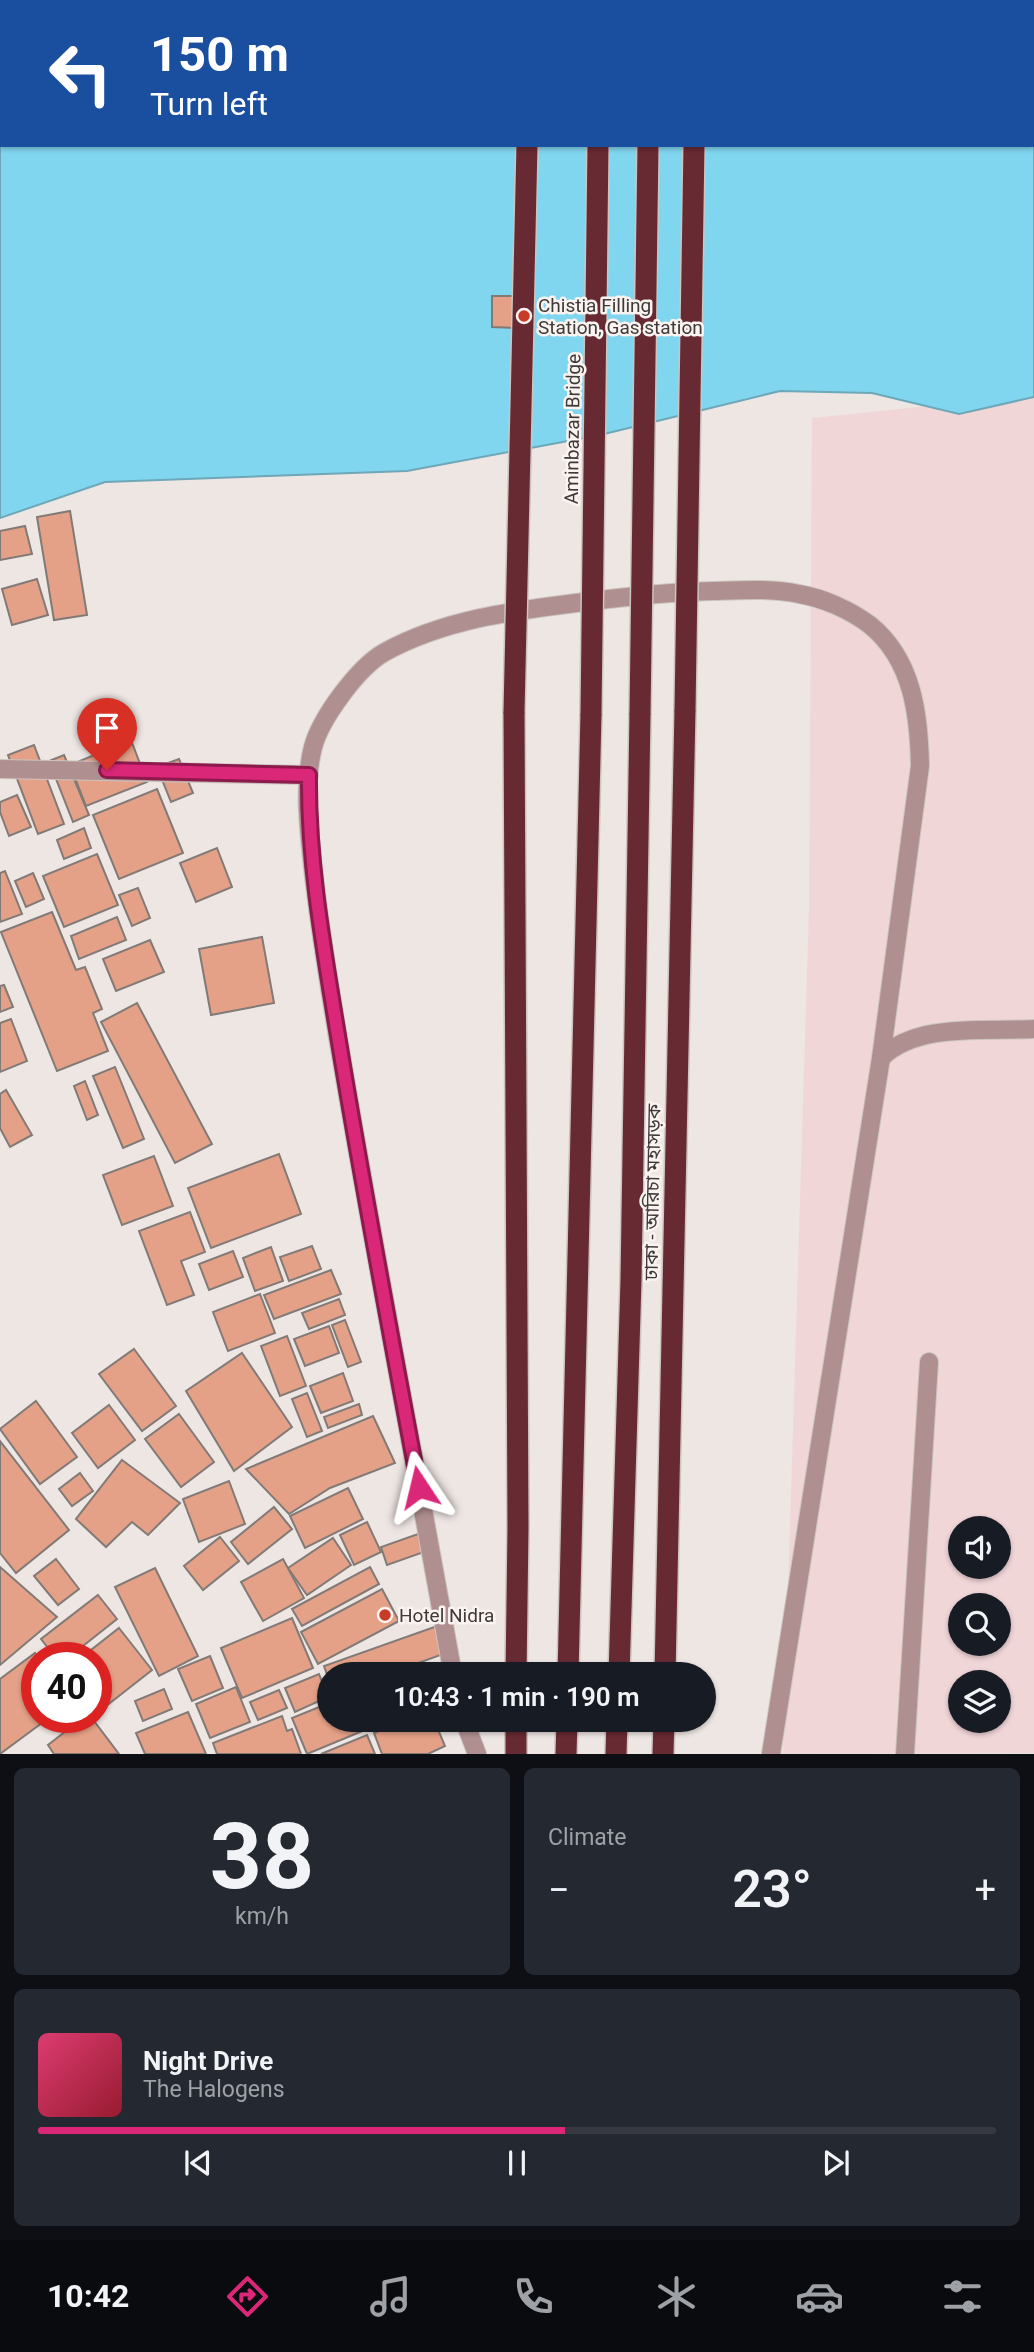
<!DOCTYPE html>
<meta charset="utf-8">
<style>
:root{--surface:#171b24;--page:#242831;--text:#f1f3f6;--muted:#9ea1a6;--line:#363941;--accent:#db2777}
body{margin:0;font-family:Roboto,"Noto Sans Bengali",sans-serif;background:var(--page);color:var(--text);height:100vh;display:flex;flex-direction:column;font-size:26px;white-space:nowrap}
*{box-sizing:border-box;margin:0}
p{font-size:23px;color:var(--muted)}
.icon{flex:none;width:38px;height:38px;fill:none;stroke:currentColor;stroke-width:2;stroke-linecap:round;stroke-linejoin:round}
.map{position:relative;height:1754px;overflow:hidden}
.drawer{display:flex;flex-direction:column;gap:14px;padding:14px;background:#0d0f14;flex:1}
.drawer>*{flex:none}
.top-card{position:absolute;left:0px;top:0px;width:1034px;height:147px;box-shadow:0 2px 5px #0004;background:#1a4fa0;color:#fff;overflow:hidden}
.controls{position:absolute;left:948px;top:1516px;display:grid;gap:14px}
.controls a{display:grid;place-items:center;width:63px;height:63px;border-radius:50%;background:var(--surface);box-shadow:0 2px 5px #0004;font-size:35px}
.speed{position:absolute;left:21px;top:1642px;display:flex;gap:14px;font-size:35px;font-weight:700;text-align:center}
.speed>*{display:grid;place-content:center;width:91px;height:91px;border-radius:50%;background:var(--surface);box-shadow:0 2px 5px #0004;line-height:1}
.speed .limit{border:10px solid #d22;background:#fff;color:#111}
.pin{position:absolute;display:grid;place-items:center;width:60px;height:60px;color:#fff;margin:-72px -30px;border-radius:50% 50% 50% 0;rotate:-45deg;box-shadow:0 0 7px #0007}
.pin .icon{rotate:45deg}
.me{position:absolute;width:77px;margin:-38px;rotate:350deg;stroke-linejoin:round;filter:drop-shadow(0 0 5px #0008)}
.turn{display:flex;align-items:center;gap:24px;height:147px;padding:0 35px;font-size:32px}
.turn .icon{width:91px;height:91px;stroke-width:2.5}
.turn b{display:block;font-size:49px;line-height:60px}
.big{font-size:52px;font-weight:600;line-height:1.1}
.drawer .card{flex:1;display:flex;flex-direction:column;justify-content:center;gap:10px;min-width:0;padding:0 24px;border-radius:10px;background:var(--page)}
.drawer .dial{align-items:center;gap:0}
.dial b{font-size:91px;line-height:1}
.song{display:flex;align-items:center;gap:21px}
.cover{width:84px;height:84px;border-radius:10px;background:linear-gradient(135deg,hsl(340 70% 55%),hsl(350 70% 35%))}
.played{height:7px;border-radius:4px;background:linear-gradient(90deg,var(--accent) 55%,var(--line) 55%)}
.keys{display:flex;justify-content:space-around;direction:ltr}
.heat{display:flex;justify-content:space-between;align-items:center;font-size:38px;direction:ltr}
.drawer .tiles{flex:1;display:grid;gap:14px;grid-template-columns:1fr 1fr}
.card:last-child{grid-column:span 2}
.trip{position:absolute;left:317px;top:1662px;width:399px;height:70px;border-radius:35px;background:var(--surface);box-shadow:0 2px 5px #0004;font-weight:600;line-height:70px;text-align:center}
.tab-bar{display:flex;height:112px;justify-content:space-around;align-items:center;background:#090b0e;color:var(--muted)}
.tab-bar .icon{width:49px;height:49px}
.tab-bar .current{color:var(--accent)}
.tab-bar b{font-size:32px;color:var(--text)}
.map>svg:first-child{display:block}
.industrial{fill:#f1d6d8;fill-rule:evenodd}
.water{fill:#81d6ef;stroke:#6da7b8;stroke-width:2;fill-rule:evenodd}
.building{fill:#e5a187;stroke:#817a77;stroke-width:2}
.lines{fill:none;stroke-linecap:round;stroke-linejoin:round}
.minor-casing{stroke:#cbc4c1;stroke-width:20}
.highway-casing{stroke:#cbc4c1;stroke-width:24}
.minor{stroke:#b08f90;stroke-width:18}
.highway{stroke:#682a32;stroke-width:21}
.highway-bridge-casing{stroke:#cbc4c1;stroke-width:24;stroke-linecap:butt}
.highway-bridge{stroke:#682a32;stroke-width:21}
.route-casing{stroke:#8e194d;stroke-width:18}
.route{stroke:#db2777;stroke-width:12}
.poi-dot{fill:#c83c27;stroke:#fbf3f0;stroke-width:2.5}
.labels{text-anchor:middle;stroke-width:5;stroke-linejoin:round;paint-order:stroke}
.poi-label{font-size:19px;fill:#3d3a39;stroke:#fbf3f0;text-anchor:start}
.street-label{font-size:19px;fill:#3d3a39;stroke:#fbf3f0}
</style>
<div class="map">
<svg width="1034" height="1754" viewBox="0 0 1034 1754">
<rect width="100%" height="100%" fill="#eee6e3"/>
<path class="industrial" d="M1034,395V1753L783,1754L809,907L812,418ZM961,1528H999V1566H961ZM961,1605H999V1643H961ZM961,1682H999V1720H961Z"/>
<path class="water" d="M0,0H1034V397L959,414L872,393L780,391L600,435L407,471L105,482L0,518ZM2,2H1032V145H2Z"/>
<g class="building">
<path d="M492,296H517V328L492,327Z"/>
<path d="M70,511L87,615L54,620L37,517Z"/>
<path d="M25,526L32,554L0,560V531Z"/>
<path d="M37,579L48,615L12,625L2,589Z"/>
<path d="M131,740L147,782L86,806L70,765Z"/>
<path d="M34,745L64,824L38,834L8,755Z"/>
<path d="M64,755L89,815L73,822L49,761Z"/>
<path d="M179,759L193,793L171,802L157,767Z"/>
<path d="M157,789L183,853L119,879L93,815Z"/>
<path d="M17,795L31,827L9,836L0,812V802Z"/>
<path d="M84,828L91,848L64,859L57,840Z"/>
<path d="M217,848L232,887L196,902L180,863Z"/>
<path d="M97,854L118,905L64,927L43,876Z"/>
<path d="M5,871L22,914L0,922V873Z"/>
<path d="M33,873L44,899L26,907L15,881Z"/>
<path d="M138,888L150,918L132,926L119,895Z"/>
<path d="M52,912L76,970L85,967L102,1009L93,1013L108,1051L57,1071L1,932Z"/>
<path d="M117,917L126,940L79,959L71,936Z"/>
<path d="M262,937L274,1003L211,1015L199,949Z"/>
<path d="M150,940L164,972L116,991L103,959Z"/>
<path d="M4,985L13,1007L0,1012V986Z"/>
<path d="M137,1003L212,1144L175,1163L101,1022Z"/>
<path d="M11,1019L27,1061L0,1072V1023Z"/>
<path d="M115,1067L144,1139L123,1148L93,1076Z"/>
<path d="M85,1081L98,1115L87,1120L74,1086Z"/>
<path d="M6,1090L32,1135L10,1147L0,1128V1094Z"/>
<path d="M279,1154L301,1214L211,1248L188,1188Z"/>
<path d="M154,1156L173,1206L122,1225L103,1175Z"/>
<path d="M190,1212L205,1252L181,1261L194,1295L167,1305L139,1231Z"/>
<path d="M312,1246L321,1269L289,1281L280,1257Z"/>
<path d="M271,1247L283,1281L255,1291L243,1258Z"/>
<path d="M233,1251L243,1277L209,1290L199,1264Z"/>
<path d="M331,1270L341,1294L274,1319L264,1295Z"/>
<path d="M260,1294L275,1333L228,1351L213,1312Z"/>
<path d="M339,1299L345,1315L309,1329L302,1313Z"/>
<path d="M345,1320L361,1362L348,1367L332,1325Z"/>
<path d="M329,1326L339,1353L305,1366L294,1339Z"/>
<path d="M287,1336L306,1386L280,1396L261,1346Z"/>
<path d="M134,1349L176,1406L142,1431L99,1374Z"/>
<path d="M242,1353L292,1427L234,1471L186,1391Z"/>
<path d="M343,1373L353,1401L321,1413L310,1386Z"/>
<path d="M307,1393L322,1431L307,1437L292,1399Z"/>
<path d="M36,1401L77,1457L40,1484L0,1429Z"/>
<path d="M359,1404L362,1415L328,1428L324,1417Z"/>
<path d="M109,1405L135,1440L98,1468L72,1433Z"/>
<path d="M179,1414L214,1462L181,1487L145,1439Z"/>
<path d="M373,1416L395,1463L330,1488L289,1514L246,1469Z"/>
<path d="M0,1441L69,1530L16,1573L0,1553Z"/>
<path d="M122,1460L180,1503L148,1535L132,1522L106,1547L76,1519Z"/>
<path d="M80,1473L93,1491L72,1506L59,1489Z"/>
<path d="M229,1481L245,1524L199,1542L183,1499Z"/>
<path d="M348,1488L363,1519L305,1548L290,1516Z"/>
<path d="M274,1507L292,1529L248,1564L231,1542Z"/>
<path d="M367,1522L381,1552L354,1565L340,1535Z"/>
<path d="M418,1534L424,1552L387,1565L381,1547Z"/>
<path d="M220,1537L239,1561L203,1590L184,1566Z"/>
<path d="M333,1538L351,1565L307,1595L288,1568Z"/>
<path d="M56,1559L79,1589L58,1605L34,1576Z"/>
<path d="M283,1559L304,1598L263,1621L241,1582Z"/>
<path d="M0,1567L57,1617L0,1665Z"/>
<path d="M370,1567L379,1584L302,1626L292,1609Z"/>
<path d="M155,1568L198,1656L159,1676L115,1587Z"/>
<path d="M382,1589L399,1621L318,1664L301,1632Z"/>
<path d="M98,1595L117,1619L69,1657H55L41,1639Z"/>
<path d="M292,1618L313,1668L242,1698L221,1648Z"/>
<path d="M440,1625L449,1652L385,1675H329V1680L324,1666Z"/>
<path d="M119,1628L152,1670L96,1714V1657H82Z"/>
<path d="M35,1653L38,1657L37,1717H50L0,1754V1679Z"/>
<path d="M210,1656L223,1688L192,1701L178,1669Z"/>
<path d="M424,1663L429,1675H395Z"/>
<path d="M319,1674L328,1697L295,1712L285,1688Z"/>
<path d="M236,1687L250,1722L210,1738L196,1704Z"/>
<path d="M164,1689L172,1709L143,1721L135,1701Z"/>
<path d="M279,1690L287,1708L258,1720L250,1702Z"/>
<path d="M329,1703V1720H389L307,1754L292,1718Z"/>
<path d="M188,1712L206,1754H145L136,1733Z"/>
<path d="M282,1716L287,1731L292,1729L301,1754H217L213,1743Z"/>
<path d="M84,1717H91L119,1754H54L48,1745Z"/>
<path d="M406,1720H434L445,1746L428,1754H382L374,1733Z"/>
<path d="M367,1735L375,1754H321Z"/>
</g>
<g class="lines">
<g class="minor-casing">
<g id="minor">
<path d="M0,769L309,775"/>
<path d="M881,1058C917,1022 985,1032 1034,1029"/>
<path d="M453,1675C415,1462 374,1251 338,1038C328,978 318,919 312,859C308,822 304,783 313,747C321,718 358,667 385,652C443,620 511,611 576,603C622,597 667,592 713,591C741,590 771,588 799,594C823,598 850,610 870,625C913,660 919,715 920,766L881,1058L771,1754"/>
<path d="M464,1720L477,1754"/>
<path d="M905,1754L929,1362"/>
</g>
</g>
<g class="highway-casing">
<g id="highway">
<path d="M530,2V0"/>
<path d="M600,2V0"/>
<path d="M649,2V0"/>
<path d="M697,2V0"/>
<path d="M514,712L518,1528L516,1675"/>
<path d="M568,1675L591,714"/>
<path d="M619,1675L631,1280L640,713"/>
<path d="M665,1675L685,710"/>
<path d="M516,1754V1720"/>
<path d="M566,1754L567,1720"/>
<path d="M616,1754L617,1720"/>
<path d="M663,1754L664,1720"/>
</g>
</g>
<use href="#minor" class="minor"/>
<use href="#highway" class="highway"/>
<g class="highway-bridge-casing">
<g id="highway-bridge">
<path d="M685,710L694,145"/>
<path d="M514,712L527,145"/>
<path d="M640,713L648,145"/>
<path d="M591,714L598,145"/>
</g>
</g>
<use href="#highway-bridge" class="highway-bridge"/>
</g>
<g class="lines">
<g class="route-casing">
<path id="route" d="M107,770L309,775C308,869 326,961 341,1054C365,1199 392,1343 419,1487"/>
</g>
<use href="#route" class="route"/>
</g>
<g class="poi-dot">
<circle cx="524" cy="316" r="7"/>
<circle cx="385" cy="1615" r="7"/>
</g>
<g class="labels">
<g class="poi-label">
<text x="538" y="312">Chistia Filling<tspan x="538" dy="22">Station, Gas station</tspan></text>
<text x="399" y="1622">Hotel Nidra</text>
</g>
<g class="street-label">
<text transform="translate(572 429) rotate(-89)" y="7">Aminbazar Bridge</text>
<text transform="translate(652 1192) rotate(-89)" y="7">ঢাকা - আরিচা মহাসড়ক</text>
</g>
</g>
</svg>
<div class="controls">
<a><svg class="icon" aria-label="sound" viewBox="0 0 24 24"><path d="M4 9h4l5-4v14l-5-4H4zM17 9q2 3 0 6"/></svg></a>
<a><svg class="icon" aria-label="search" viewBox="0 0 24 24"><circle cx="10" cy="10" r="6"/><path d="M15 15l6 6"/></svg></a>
<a><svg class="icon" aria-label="layers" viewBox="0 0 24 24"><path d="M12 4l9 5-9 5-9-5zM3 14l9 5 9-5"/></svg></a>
</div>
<div class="speed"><div class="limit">40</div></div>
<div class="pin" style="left:107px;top:770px;background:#d93025"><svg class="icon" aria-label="arrive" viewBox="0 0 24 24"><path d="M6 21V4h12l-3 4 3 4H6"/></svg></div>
<svg class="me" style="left:419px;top:1487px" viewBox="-20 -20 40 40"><path d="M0-17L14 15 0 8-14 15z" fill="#db2777" stroke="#fff" stroke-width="4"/></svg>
<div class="trip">10:43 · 1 min · 190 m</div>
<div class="top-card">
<div class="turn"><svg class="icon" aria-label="left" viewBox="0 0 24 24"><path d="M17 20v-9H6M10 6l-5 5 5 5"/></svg><div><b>150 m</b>Turn left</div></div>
</div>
</div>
<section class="drawer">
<div class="tiles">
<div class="card dial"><b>38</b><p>km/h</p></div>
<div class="card"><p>Climate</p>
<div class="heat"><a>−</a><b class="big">23°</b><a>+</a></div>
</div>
<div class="card">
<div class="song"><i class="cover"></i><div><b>Night Drive</b><p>The Halogens</p></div></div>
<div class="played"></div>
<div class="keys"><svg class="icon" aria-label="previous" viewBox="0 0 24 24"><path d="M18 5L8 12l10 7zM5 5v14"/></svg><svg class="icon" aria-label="pause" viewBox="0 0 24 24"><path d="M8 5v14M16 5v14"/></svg><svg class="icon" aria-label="next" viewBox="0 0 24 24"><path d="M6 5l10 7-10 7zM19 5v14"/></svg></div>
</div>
</div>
</section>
<nav class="tab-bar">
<b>10:42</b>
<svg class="icon current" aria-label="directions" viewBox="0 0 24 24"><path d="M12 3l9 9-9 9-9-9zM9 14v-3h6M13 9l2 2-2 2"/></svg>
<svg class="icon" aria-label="music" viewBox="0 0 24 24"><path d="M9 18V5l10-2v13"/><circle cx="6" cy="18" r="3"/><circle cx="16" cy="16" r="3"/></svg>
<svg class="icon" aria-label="phone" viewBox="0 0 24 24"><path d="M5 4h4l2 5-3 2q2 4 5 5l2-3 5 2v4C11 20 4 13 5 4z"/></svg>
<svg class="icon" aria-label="climate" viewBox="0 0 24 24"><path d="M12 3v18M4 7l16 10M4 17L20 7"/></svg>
<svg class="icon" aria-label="car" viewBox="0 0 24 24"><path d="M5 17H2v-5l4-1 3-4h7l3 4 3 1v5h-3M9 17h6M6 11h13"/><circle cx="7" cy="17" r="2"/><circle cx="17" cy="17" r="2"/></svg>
<svg class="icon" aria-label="filters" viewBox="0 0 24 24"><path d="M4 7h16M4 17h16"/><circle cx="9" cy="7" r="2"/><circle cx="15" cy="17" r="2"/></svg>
</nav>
